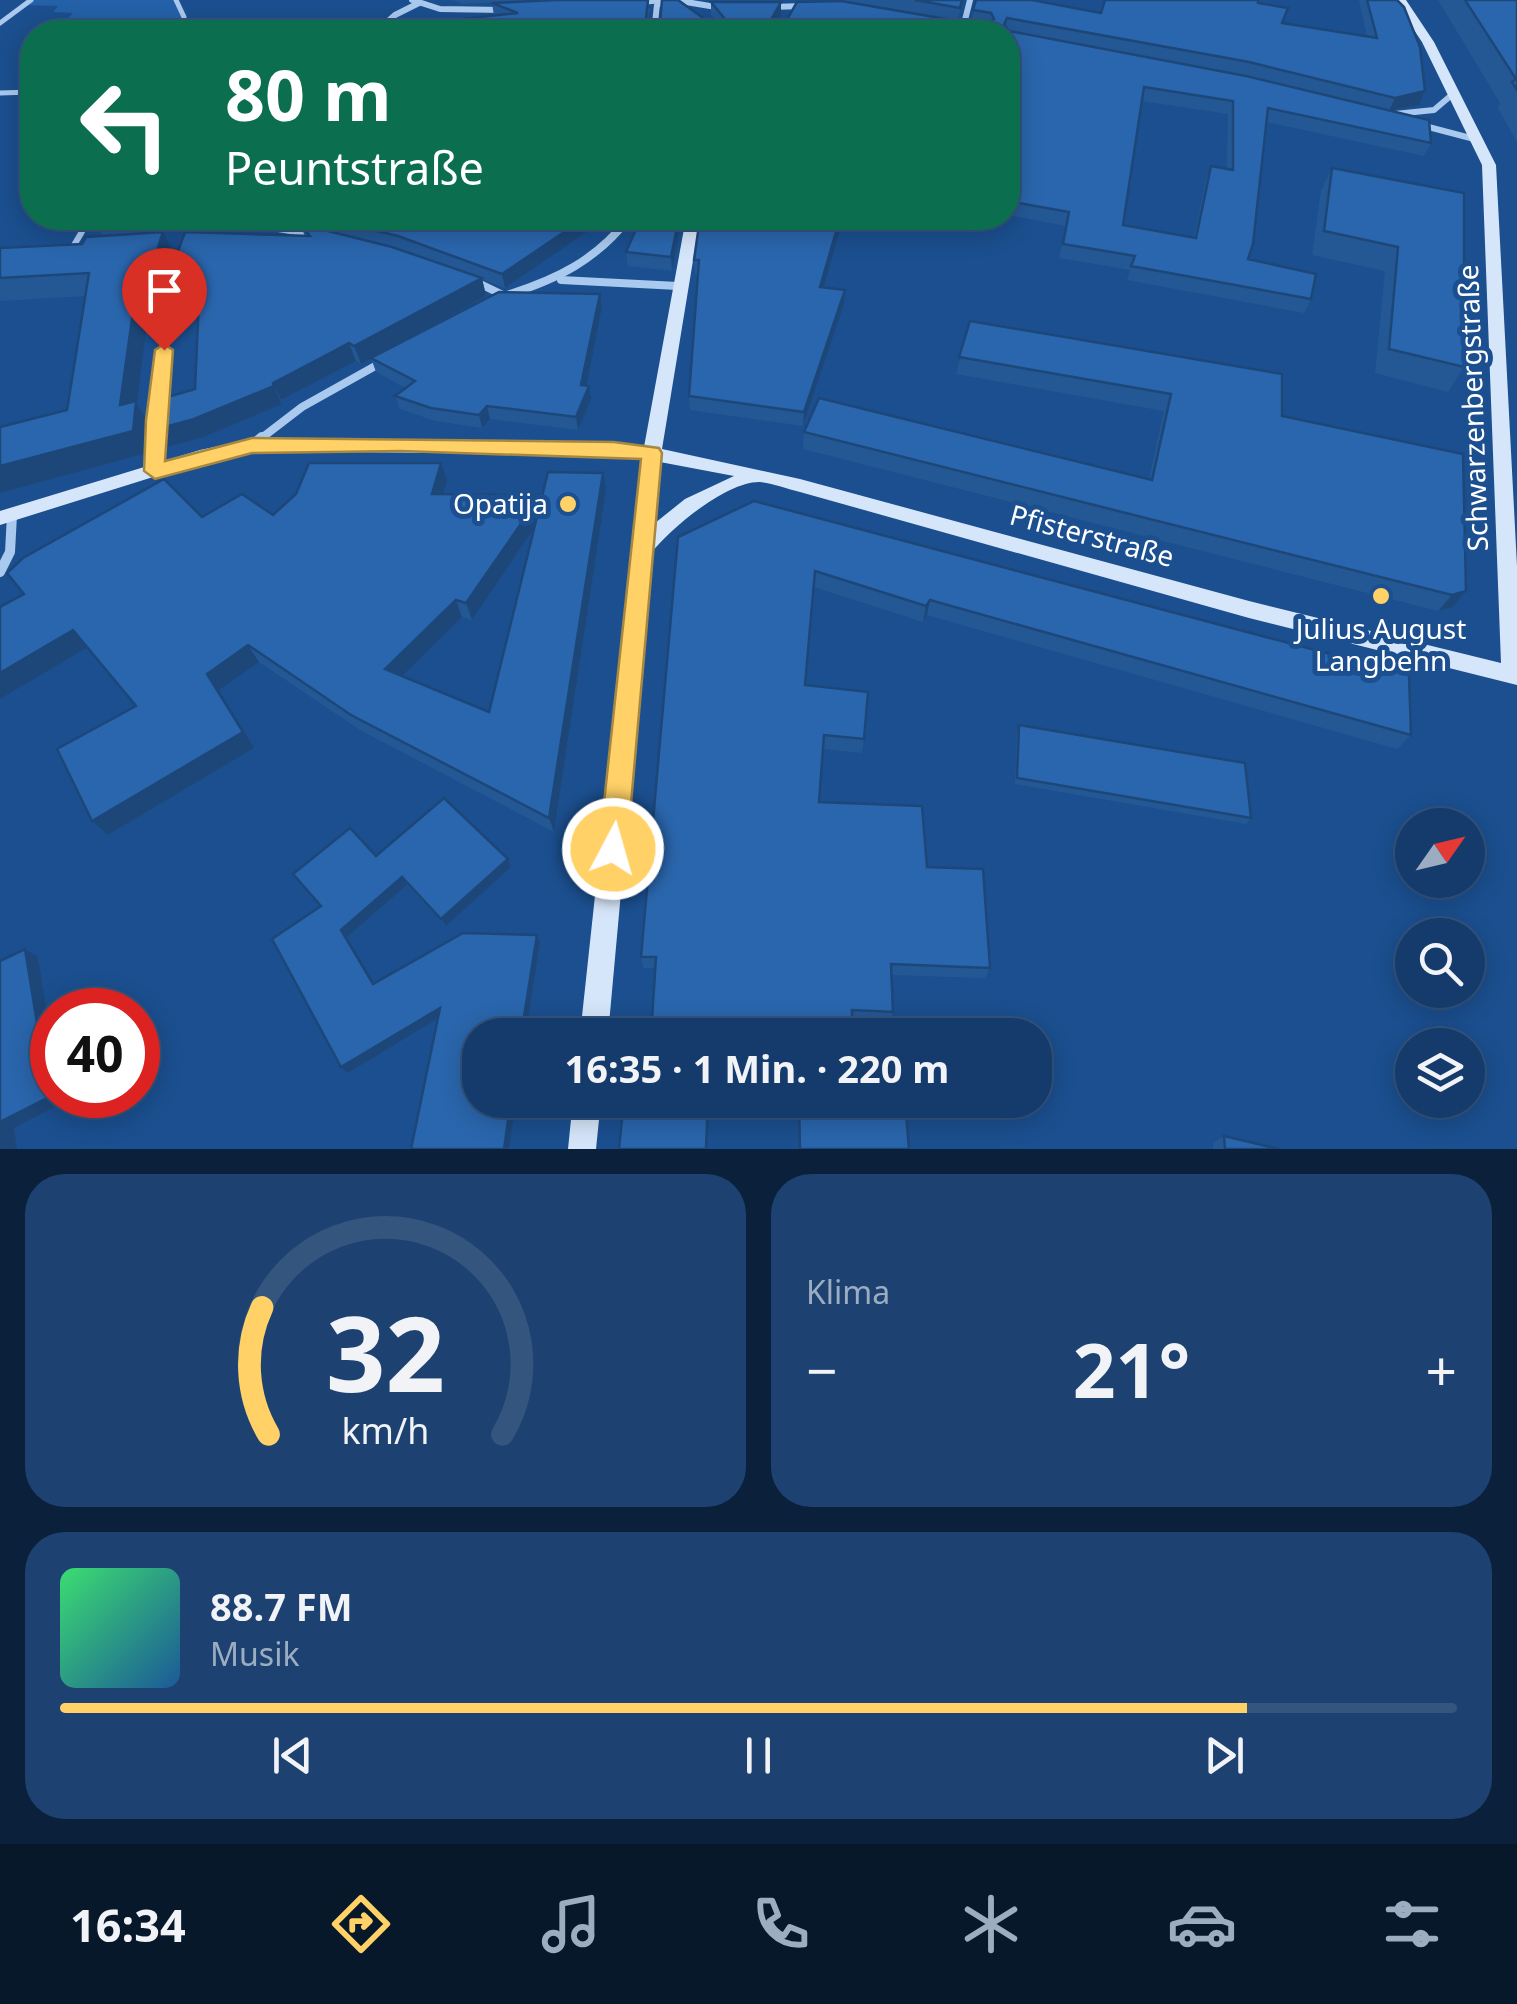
<!DOCTYPE html>
<html lang="de">
<meta charset="utf-8">
<style>
:root{--surface:#143b6b;--page:#1d4271;--text:#f1f3f6;--muted:#9dadc1;--line:#33557e;--accent:#ffd166}
body{margin:0;font-family:"Noto Sans",sans-serif;background:var(--page);color:var(--text);height:100vh;display:flex;flex-direction:column;font-size:38px;white-space:nowrap}
*{box-sizing:border-box;margin:0}
p{font-size:32px;color:var(--muted)}
.icon{flex:none;width:55px;height:55px;fill:none;stroke:currentColor;stroke-width:2;stroke-linecap:round;stroke-linejoin:round}
.map{position:relative;height:1149px;overflow:hidden}
.drawer{display:flex;flex-direction:column;gap:25px;padding:25px;background:#0b203b;flex:1}
.drawer>*{flex:none}
.banner{position:absolute;left:20px;top:20px;width:1000px;height:210px;border-radius:40px;box-shadow:0 5px 25px #0003,0 0 0 2px var(--line);background:#0b6e4f;color:#fff;overflow:hidden}
.needle{width:65px;rotate:56deg}
.tools{position:absolute;left:1395px;top:808px;display:grid;gap:20px}
.tools a{display:grid;place-items:center;width:90px;height:90px;border-radius:50%;background:var(--surface);box-shadow:0 5px 25px #0003,0 0 0 2px var(--line);font-size:50px}
.speed{position:absolute;left:30px;top:988px;display:flex;gap:20px;font-size:50px;font-weight:700;text-align:center}
.speed>*{display:grid;place-content:center;width:130px;height:130px;border-radius:50%;background:var(--surface);box-shadow:0 5px 25px #0003,0 0 0 2px var(--line);line-height:1}
.speed .limit{border:15px solid #d22;background:#fff;color:#111}
.pin{position:absolute;display:grid;place-items:center;width:85px;height:85px;color:#fff;margin:-102px -42px;border-radius:50% 50% 50% 0;rotate:-45deg;box-shadow:0 0 10px #0007}
.pin .icon{rotate:45deg}
.me{position:absolute;width:110px;margin:-55px;rotate:6deg;stroke-linejoin:round;filter:drop-shadow(0 0 8px #0008)}
.turn{display:flex;align-items:center;gap:35px;height:210px;padding:0 40px;font-size:45px}
.turn .icon{width:130px;height:130px;stroke-width:2.5}
.turn b{display:block;font-size:70px;line-height:85px}
.big{font-size:75px;font-weight:700;line-height:1.1}
.drawer .card{flex:1;display:flex;flex-direction:column;justify-content:center;gap:15px;min-width:0;padding:0 35px;border-radius:40px;background:var(--page)}
.drawer .dial{align-items:center;gap:0}
.dial svg{height:260px;overflow:visible;fill:none;stroke:var(--line);stroke-width:7;stroke-linecap:round;text-anchor:middle}
.dial text{fill:var(--text);stroke:none}
.song{display:flex;align-items:center;gap:30px}
.cover{width:120px;height:120px;border-radius:15px;background:linear-gradient(135deg,hsl(140 70% 55%),hsl(210 70% 35%))}
.played{height:10px;border-radius:5px;background:linear-gradient(90deg,var(--accent) 85%,var(--line) 85%)}
.keys{display:flex;justify-content:space-around;direction:ltr}
.heat{display:flex;justify-content:space-between;align-items:center;font-size:55px;direction:ltr}
.drawer .tiles{flex:1;display:grid;gap:25px;grid-template-columns:1fr 1fr}
.card:last-child{grid-column:span 2}
.trip{position:absolute;left:462px;top:1018px;width:590px;height:100px;border-radius:40px;background:var(--surface);box-shadow:0 5px 25px #0003,0 0 0 2px var(--line);font-weight:700;line-height:100px;text-align:center}
.tabs{display:flex;height:160px;justify-content:space-around;align-items:center;background:#08182b;color:var(--muted)}
.tabs .icon{width:70px;height:70px}
.tabs .on{color:var(--accent)}
.tabs b{font-size:45px;color:var(--text)}
.map>svg:first-child{display:block}
.green{fill:#2461a8}
.lines{fill:none;stroke-linecap:round;stroke-linejoin:round}
.lane-far1{stroke:#a9c9ee;stroke-width:5}
.lane{stroke:#a9c9ee;stroke-width:6}
.street-far2{stroke:#a9c9ee;stroke-width:6}
.street-far1{stroke:#a9c9ee;stroke-width:8}
.street{stroke:#a9c9ee;stroke-width:10}
.secondary{fill:#d6e6fa;fill-rule:evenodd}
.wall{fill:#245895;fill-rule:evenodd}
.shaded-wall{fill:#1d4779}
.building{fill:#2a66ad;stroke:#1d4779;stroke-width:2.5;fill-rule:evenodd}
.route{fill:#ffd166;stroke:#a68842;stroke-width:2.5}
.poi-dot{fill:#ffd166;stroke:#1b4f8f;stroke-width:4}
.labels{text-anchor:middle;stroke-width:10;stroke-linejoin:round;paint-order:stroke}
.street-label{font-size:28px;fill:#fff;stroke:#1b4f8f}
.poi-label{font-size:28px;fill:#fff;stroke:#1b4f8f;text-anchor:end}
</style>
<div class="map">
<svg width="1517" height="1149" viewBox="0 0 1517 1149">
<rect width="100%" height="100%" fill="#1b4f8f"/>
<path class="green" d="M31,0H176L184,17V32H54L73,13L53,12L58,6L24,5Z"/>
<g class="lines">
<g class="lane-far1">
<path d="M176,0L184,17V32"/>
<path d="M0,23L31,0"/>
<path d="M0,93L32,92"/>
</g>
<path class="lane" d="M70,252L90,218"/>
<g class="street-far2">
<path d="M412,0L440,9L503,10"/>
<path d="M674,0L722,8"/>
<path d="M640,2L664,0"/>
<path d="M769,7L807,6"/>
<path d="M963,28L970,0"/>
<path d="M376,32L395,15L419,3"/>
<path d="M654,32L657,5L664,2"/>
<path d="M1395,114L1434,110L1454,93"/>
<path d="M1417,124L1478,140"/>
</g>
<g class="street-far1">
<path d="M219,218L314,234"/>
<path d="M191,241L216,218"/>
<path d="M561,280L678,286"/>
<path d="M474,281L505,296"/>
<path d="M507,295C558,279 596,260 629,218"/>
<path d="M156,440L159,382L176,279"/>
<path d="M259,440L302,407L386,360"/>
</g>
<g class="street">
<path d="M252,445L262,437"/>
<path d="M155,471L157,437"/>
<path d="M0,572L10,552L12,515"/>
</g>
<g class="secondary">
<path d="M1394,0H1406L1434,42L1496,165L1517,566V685L1249,618L800,492C787,489 772,483 760,482C727,481 671,528 652,552L608,1035H580L642,459L614,455L252,451L201,462L0,525V511L200,450L252,439L614,443L644,447L686,218H700L662,449L800,479L1249,601L1501,663L1482,165L1422,42ZM660,462L734,476L685,499L655,523Z"/>
<path d="M573,1100H601L596,1149H568Z"/>
</g>
</g>
<g class="wall">
<path d="M453,0H542L463,4Z"/>
<path d="M703,0H963L958,20L842,0Z"/>
<path d="M976,0L1101,13L1258,3L1282,23L1367,36L1359,0H1397L1425,91L1419,105L1391,111L1431,143L1424,156L1267,122L1248,259L1311,299L1304,313L1127,280L1130,270L1059,258L1066,226L1008,215V32H462L494,16L492,3L650,8L648,21L653,26L717,21L711,15V2L781,14L776,23L778,26H986L971,23ZM1142,101L1228,114L1227,169L1211,166L1206,179L1194,238L1123,225Z"/>
<path d="M1438,0H1517V142L1498,108L1500,103Z"/>
<path d="M1332,168L1464,193V367L1448,392L1375,373L1385,271L1312,255L1321,191Z"/>
<path d="M168,218L160,232L174,254L161,297L150,298L137,404L149,423L147,453L0,493V427L67,410L86,296L0,301V248L82,244L103,236L99,229Z"/>
<path d="M288,218H607L505,288L482,279L486,296L361,364L356,361L281,400L282,404L204,437L164,448L154,430L195,389L199,294L177,296L168,278L305,236L300,225L292,223Z"/>
<path d="M641,218H682L672,271L628,266L626,252Z"/>
<path d="M700,218H854L848,231L840,230L824,287L844,304L803,426L690,410L689,396L698,274H695L694,260Z"/>
<path d="M600,294L602,307L586,385L591,399L578,430L490,419L482,428L435,421L400,409L395,396L406,388L376,372L371,358Z"/>
<path d="M970,321L1282,416L1466,591L1453,607L1438,611L803,449L804,432L1149,479L1164,411L956,374Z"/>
<path d="M447,481L443,494L541,495L542,498L606,490L554,832L360,730L259,662L219,690L254,748L108,835L92,821L136,706L87,647L0,699V607L202,517L273,515ZM534,528L489,712L402,676L462,617L472,620Z"/>
<path d="M754,501L1411,735L1397,749L927,615L923,622L814,587L806,685L864,739L862,753L823,749L819,802L927,867L990,968L985,978L891,975L893,1012L890,1022L852,1020L655,968H643L641,957Z"/>
<path d="M1019,725L1251,818L1246,824L1015,784L1017,732Z"/>
<path d="M376,856L508,859L511,867L446,926L407,885L347,937L374,983L537,935L540,942L526,1035H480L437,1018L348,1073L321,906Z"/>
<path d="M1224,1136L1279,1149H1213V1143Z"/>
</g>
<g class="shaded-wall">
<path d="M781,2V14L772,31V18Z"/>
<path d="M1425,91L1419,105L1389,111L1395,98Z"/>
<path d="M153,218H168L156,240L149,226Z"/>
<path d="M585,218H607L505,288L502,274Z"/>
<path d="M679,218H682L672,271L671,257Z"/>
<path d="M841,218L840,230L820,301V287Z"/>
<path d="M849,218H854L848,231Z"/>
<path d="M163,232L174,254L161,297L149,275Z"/>
<path d="M138,276L150,298L137,404L149,423L147,453L0,493V466L120,405Z"/>
<path d="M482,278L486,296L361,364L354,346Z"/>
<path d="M845,290L844,304L803,426L804,412Z"/>
<path d="M600,294L602,307L584,398L581,385Z"/>
<path d="M349,343L356,361L281,400L273,383Z"/>
<path d="M274,386L282,404L204,437L164,448L154,430Z"/>
<path d="M589,386L591,399L578,430L576,417Z"/>
<path d="M487,406L490,419L482,428L479,415Z"/>
<path d="M441,463L447,481L438,512L432,494Z"/>
<path d="M603,473L606,490L554,832L549,818Z"/>
<path d="M541,495L545,512L472,620L466,603Z"/>
<path d="M1466,591L1453,607L1438,611L1452,595Z"/>
<path d="M456,600L462,617L393,685L385,669Z"/>
<path d="M930,600L927,615L923,622L926,606Z"/>
<path d="M73,630L88,647L0,699V673Z"/>
<path d="M248,645L259,662L219,690L254,748L108,835L92,821L207,674Z"/>
<path d="M508,859L511,867L446,926L441,919Z"/>
<path d="M402,877L407,885L347,937L379,991L373,984L341,930Z"/>
<path d="M537,935L540,942L526,1035H521Z"/>
<path d="M25,949L38,957L52,1045V1095H61L62,1103L14,1128L17,1149H3L0,1122Z"/>
<path d="M440,1008L445,1014L348,1073L341,1067Z"/>
<path d="M511,1100H516L509,1149H504Z"/>
<path d="M708,1100H709L707,1149H706Z"/>
</g>
<g class="building">
<path d="M556,0H648L646,19L653,26L660,21L662,0H678L710,23L725,19L711,2H781L772,18L778,26L785,23L797,2L841,1L986,26L994,19L991,13L973,10L976,0H1032L1101,13L1105,0H1258V3L1288,8L1282,23L1377,38L1367,0H1397L1404,7L1420,47L1425,91L1395,98L1249,62L1007,18L1004,25L1009,31L1246,76L1429,120L1431,143L1268,108L1253,244L1248,259L1316,274L1311,299L1131,266L1135,256L1063,244L1069,212L1008,201V32H462V19L518,13L492,3ZM1144,87L1233,101V170L1211,166L1196,238L1123,225Z"/>
<path d="M915,0H962L960,8Z"/>
<path d="M1465,0H1517V90L1512,82L1516,79Z"/>
<path d="M1332,168L1464,193V367L1389,349L1398,247L1324,231Z"/>
<path d="M106,218H153L149,226L99,229Z"/>
<path d="M323,218H585L502,274L398,236Z"/>
<path d="M641,218H679L671,257L626,252Z"/>
<path d="M700,218H840L820,287L845,290L804,412L689,396L699,260H694Z"/>
<path d="M300,224L392,247L482,278L354,346L349,343L334,351L273,383L274,386L194,419L154,430V401L195,389L200,276L168,278L185,232L310,236Z"/>
<path d="M163,232L149,275L138,276L120,405L136,401L133,431L0,466V427L67,410L89,273L0,278V248L82,244L86,237Z"/>
<path d="M499,292L600,294L581,385L589,386L576,417L487,406L479,415L431,408L395,396L415,381L371,358Z"/>
<path d="M970,321L1282,374V416L1463,454L1466,591L1452,595L804,432L819,398L1152,480L1171,394L959,357Z"/>
<path d="M309,463H441L432,494L541,495L466,603L456,600L385,669L489,712L548,472L603,473L549,818L351,715L248,645L207,674L243,732L92,821L57,749L136,706L73,630L0,673V607L24,594L7,573L23,558L164,479L202,517L242,494L273,515L296,494Z"/>
<path d="M754,501L1409,675L1411,735L930,600L926,606L815,571L805,685L868,692L864,739L824,735L819,802L922,806L927,867L983,869L990,968L891,964L893,1012L852,1010V1035H651L656,957H641L678,537Z"/>
<path d="M1019,725L1245,763L1251,818L1017,778Z"/>
<path d="M444,798L508,859L441,919L402,877L341,930L373,984L463,933L537,935L521,1035H480V1100H511L504,1149H411L440,1008L341,1067L272,939L321,906L293,874L350,828L376,856Z"/>
<path d="M25,949L49,1097L0,1122V961Z"/>
<path d="M624,1100H708L706,1149H619Z"/>
<path d="M799,1100H905L909,1149H800Z"/>
<path d="M0,1125L3,1149H0Z"/>
<path d="M1224,1136L1279,1149H1225Z"/>
</g>
<path class="route" d="M164,344L173,350L165,461L252,438L614,442L659,448L662,453L627,849L623,858L613,862L603,858L599,849L641,459L401,451L252,453L155,479L144,471L146,420L155,350Z"/>
<g class="poi-dot">
<circle cx="568" cy="504" r="10"/>
<circle cx="1381" cy="596" r="10"/>
</g>
<g class="labels">
<g class="street-label">
<text transform="translate(1473 408) rotate(-92)" y="10">Schwarzenbergstraße</text>
<text transform="translate(1092 536) rotate(15)" y="10">Pfisterstraße</text>
</g>
<g class="poi-label">
<text x="548" y="514">Opatija</text>
<text x="1381" y="639" text-anchor="middle">Julius August<tspan x="1381" dy="32">Langbehn</tspan></text>
</g>
</g>
</svg>
<div class="tools">
<a><svg class="needle" viewBox="-14 -14 28 28"><path d="M0-13l5 13h-10z" fill="#e53935"/><path d="M0 13l5-13h-10z" fill="#9dadc1"/></svg></a>
<a><svg class="icon" aria-label="search" viewBox="0 0 24 24"><circle cx="10" cy="10" r="6"/><path d="M15 15l6 6"/></svg></a>
<a><svg class="icon" aria-label="layers" viewBox="0 0 24 24"><path d="M12 4l9 5-9 5-9-5zM3 14l9 5 9-5"/></svg></a>
</div>
<div class="speed"><div class="limit">40</div></div>
<div class="pin" style="left:164px;top:350px;background:#d93025"><svg class="icon" aria-label="arrive" viewBox="0 0 24 24"><path d="M6 21V4h12l-3 4 3 4H6"/></svg></div>
<svg class="me" style="left:613px;top:849px" viewBox="-20 -20 40 40"><circle r="17" fill="#ffd166" stroke="#fff" stroke-width="3"/><path d="M0-11L8 9 0 5-8 9z" fill="#fff"/></svg>
<div class="trip">16:35 · 1 Min. · 220 m</div>
<div class="banner">
<div class="turn"><svg class="icon" aria-label="left" viewBox="0 0 24 24"><path d="M17 20v-9H6M10 6l-5 5 5 5"/></svg><div><b>80 m</b>Peuntstraße</div></div>
</div>
</div>
<section class="drawer">
<div class="tiles">
<div class="card dial"><svg viewBox="0 0 100 80">
<path d="M14 69A42 42 0 1 1 86 69"/>
<path d="M14 69A42 42 0 0 1 12 30" stroke="#ffd166"/>
<text x="50" y="56" font-size="32" font-weight="700">32</text>
<text x="50" y="72" font-size="11">km/h</text>
</svg></div>
<div class="card"><p>Klima</p>
<div class="heat"><a>−</a><b class="big">21°</b><a>+</a></div>
</div>
<div class="card">
<div class="song"><i class="cover"></i><div><b>88.7 FM</b><p>Musik</p></div></div>
<div class="played"></div>
<div class="keys"><svg class="icon" aria-label="previous" viewBox="0 0 24 24"><path d="M18 5L8 12l10 7zM5 5v14"/></svg><svg class="icon" aria-label="pause" viewBox="0 0 24 24"><path d="M8 5v14M16 5v14"/></svg><svg class="icon" aria-label="next" viewBox="0 0 24 24"><path d="M6 5l10 7-10 7zM19 5v14"/></svg></div>
</div>
</div>
</section>
<nav class="tabs">
<b>16:34</b>
<svg class="icon on" aria-label="directions" viewBox="0 0 24 24"><path d="M12 3l9 9-9 9-9-9zM9 14v-3h6M13 9l2 2-2 2"/></svg>
<svg class="icon" aria-label="music" viewBox="0 0 24 24"><path d="M9 18V5l10-2v13"/><circle cx="6" cy="18" r="3"/><circle cx="16" cy="16" r="3"/></svg>
<svg class="icon" aria-label="phone" viewBox="0 0 24 24"><path d="M5 4h4l2 5-3 2q2 4 5 5l2-3 5 2v4C11 20 4 13 5 4z"/></svg>
<svg class="icon" aria-label="climate" viewBox="0 0 24 24"><path d="M12 3v18M4 7l16 10M4 17L20 7"/></svg>
<svg class="icon" aria-label="car" viewBox="0 0 24 24"><path d="M5 17H2v-5l4-1 3-4h7l3 4 3 1v5h-3M9 17h6M6 11h13"/><circle cx="7" cy="17" r="2"/><circle cx="17" cy="17" r="2"/></svg>
<svg class="icon" aria-label="filters" viewBox="0 0 24 24"><path d="M4 7h16M4 17h16"/><circle cx="9" cy="7" r="2"/><circle cx="15" cy="17" r="2"/></svg>
</nav>
